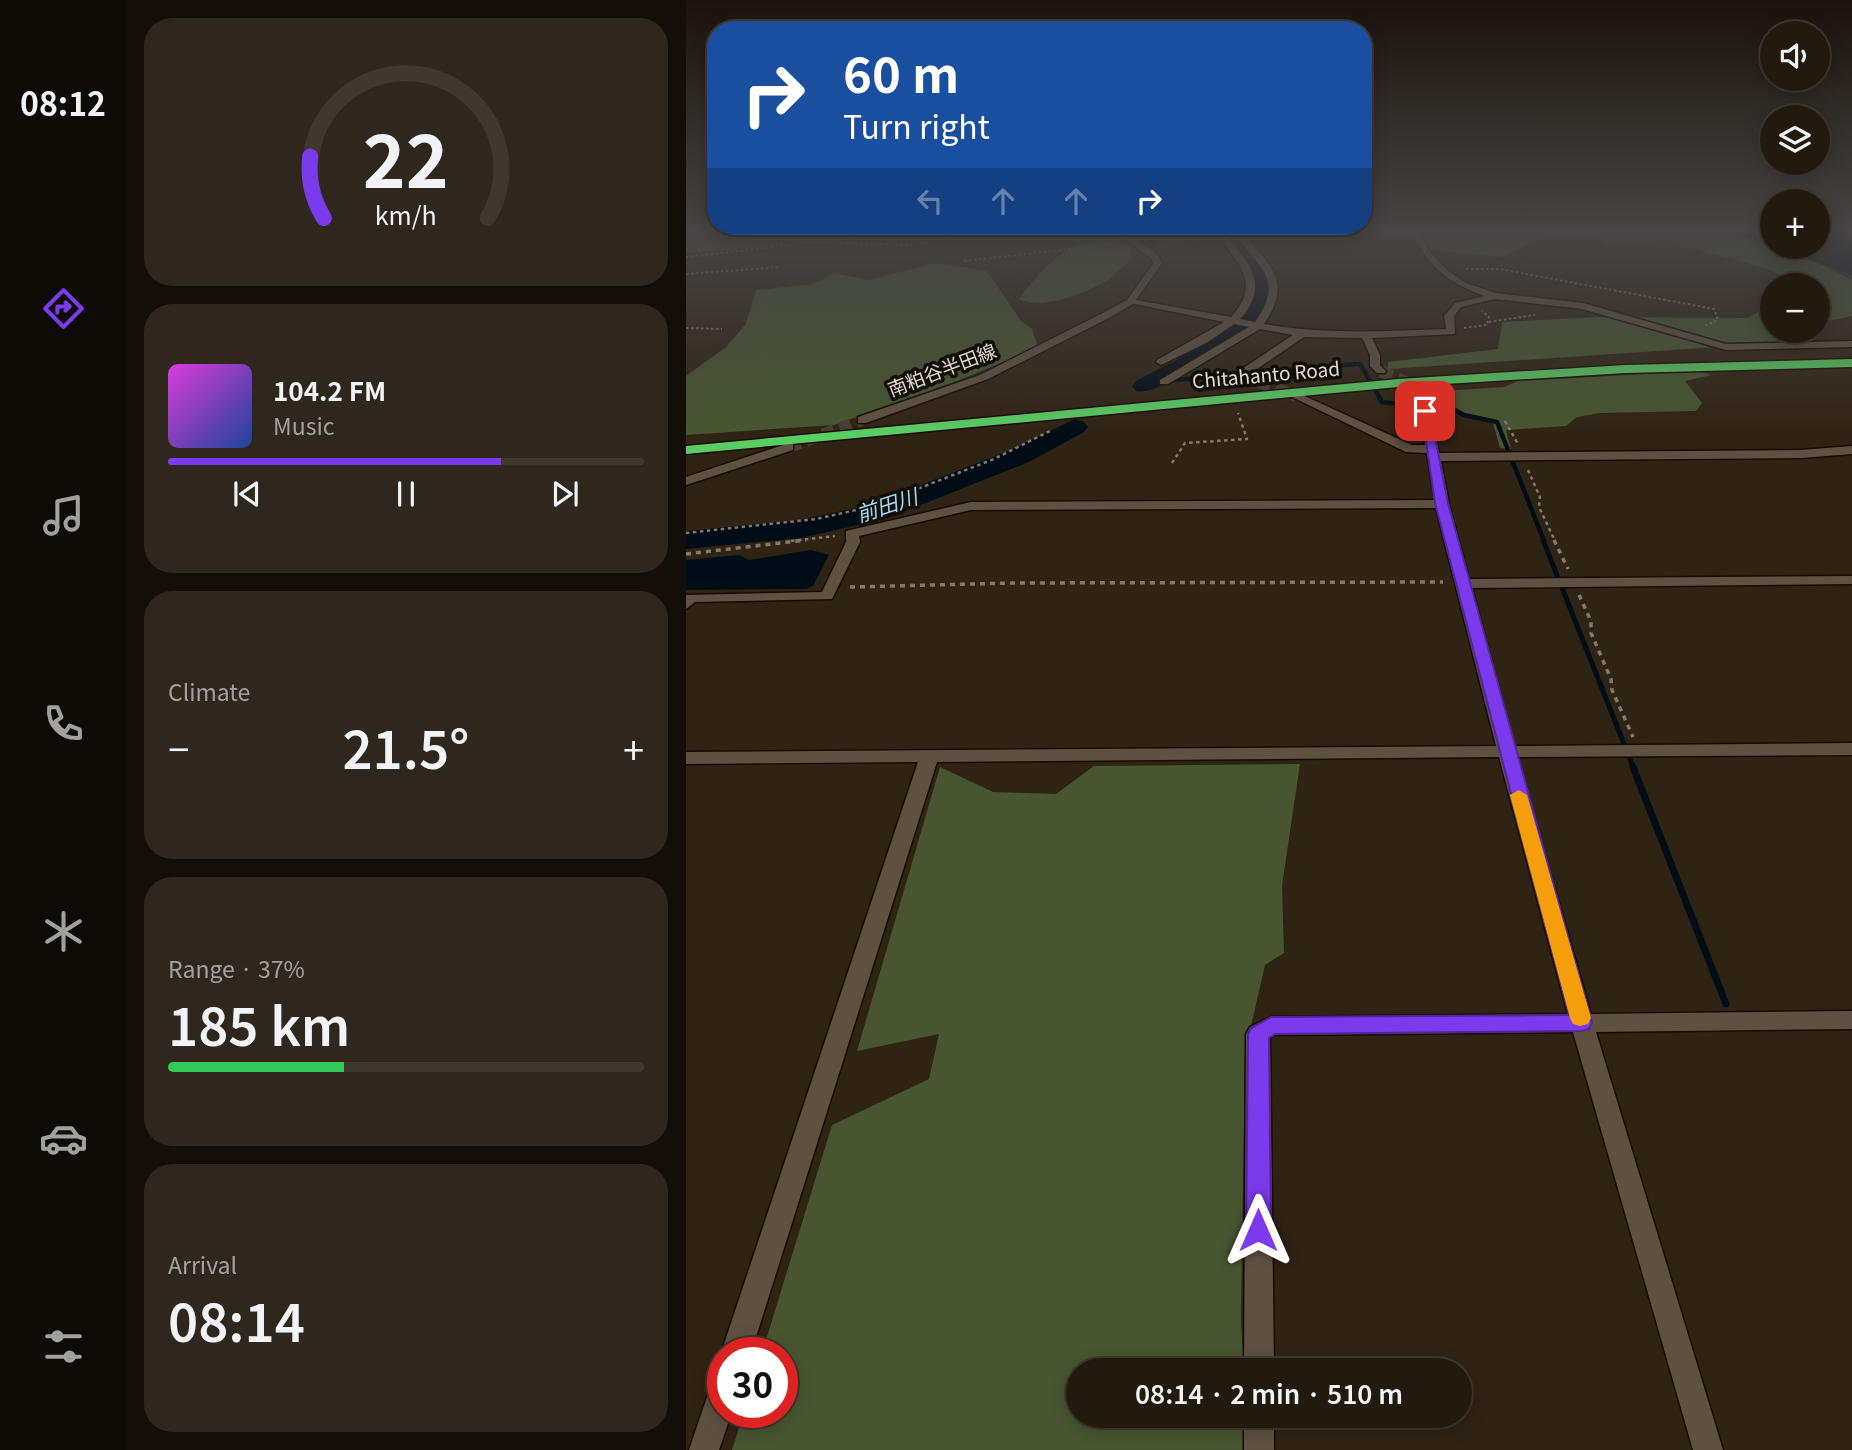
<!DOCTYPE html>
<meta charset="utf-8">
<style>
:root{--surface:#231a0f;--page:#2f271d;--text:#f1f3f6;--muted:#a3a19e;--line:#40382f;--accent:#7c3aed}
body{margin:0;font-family:Georgia,"Noto Sans JP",serif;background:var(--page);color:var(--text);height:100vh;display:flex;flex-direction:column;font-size:26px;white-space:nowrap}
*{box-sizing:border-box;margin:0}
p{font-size:23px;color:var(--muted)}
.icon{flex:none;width:38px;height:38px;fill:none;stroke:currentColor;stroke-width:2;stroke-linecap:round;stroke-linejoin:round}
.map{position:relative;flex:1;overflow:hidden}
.side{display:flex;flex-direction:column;gap:18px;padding:18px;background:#130e08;width:560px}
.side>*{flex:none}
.hud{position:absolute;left:21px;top:21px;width:665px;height:214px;border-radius:28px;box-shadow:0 4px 18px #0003,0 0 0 2px var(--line);background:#1a4fa0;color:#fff;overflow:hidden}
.controls{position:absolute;left:1074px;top:21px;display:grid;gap:14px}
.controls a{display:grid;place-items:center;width:70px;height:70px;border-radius:50%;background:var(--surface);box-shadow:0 4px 18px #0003,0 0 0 2px var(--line);font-size:35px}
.speed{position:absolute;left:21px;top:1337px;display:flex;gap:14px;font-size:35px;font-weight:700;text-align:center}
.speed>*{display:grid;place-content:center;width:91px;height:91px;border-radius:50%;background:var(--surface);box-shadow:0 4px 18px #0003,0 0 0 2px var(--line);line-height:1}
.speed .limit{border:10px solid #d22;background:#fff;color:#111}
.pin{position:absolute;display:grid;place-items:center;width:60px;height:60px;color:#fff;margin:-30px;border-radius:14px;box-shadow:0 4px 10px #0006}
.me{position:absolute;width:77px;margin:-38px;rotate:0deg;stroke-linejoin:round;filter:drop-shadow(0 0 5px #0008)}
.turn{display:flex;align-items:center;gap:24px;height:147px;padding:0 21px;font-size:32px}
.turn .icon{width:91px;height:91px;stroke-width:2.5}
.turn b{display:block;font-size:49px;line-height:60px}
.lanes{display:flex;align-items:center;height:66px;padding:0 21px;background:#0003;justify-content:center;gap:35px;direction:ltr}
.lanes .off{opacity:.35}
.big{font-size:52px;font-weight:600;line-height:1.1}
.side .card{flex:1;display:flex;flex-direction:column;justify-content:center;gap:10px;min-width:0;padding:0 24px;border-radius:28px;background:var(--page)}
.side .dial{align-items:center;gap:0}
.dial svg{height:182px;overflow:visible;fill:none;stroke:var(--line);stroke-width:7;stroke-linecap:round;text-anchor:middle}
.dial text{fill:var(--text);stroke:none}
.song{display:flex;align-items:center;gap:21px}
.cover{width:84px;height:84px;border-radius:10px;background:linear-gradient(135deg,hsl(300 70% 55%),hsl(220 70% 35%))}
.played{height:7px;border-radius:4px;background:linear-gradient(90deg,var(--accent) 70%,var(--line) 70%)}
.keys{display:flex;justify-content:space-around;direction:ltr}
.heat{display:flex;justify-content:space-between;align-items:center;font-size:38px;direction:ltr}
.charge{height:10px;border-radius:5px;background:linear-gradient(90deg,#34c759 37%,var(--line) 0)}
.trip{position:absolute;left:380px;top:1358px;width:406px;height:70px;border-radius:35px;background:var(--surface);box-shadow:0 4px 18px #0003,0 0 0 2px var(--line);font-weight:600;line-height:70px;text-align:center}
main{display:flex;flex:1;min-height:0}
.tabs{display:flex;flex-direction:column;width:126px;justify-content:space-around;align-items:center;background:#0e0a06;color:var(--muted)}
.tabs .icon{width:49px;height:49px}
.tabs .on{color:var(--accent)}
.tabs b{font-size:32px;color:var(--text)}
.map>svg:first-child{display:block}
.forest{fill:#475631}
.water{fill:#000d17}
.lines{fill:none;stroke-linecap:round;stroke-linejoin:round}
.stream-far3{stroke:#000d17;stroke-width:3.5}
.stream-far2{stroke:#000d17;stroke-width:4.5}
.stream-far1{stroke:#000d17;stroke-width:5}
.stream{stroke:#000d17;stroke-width:7}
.river{fill:#000d17;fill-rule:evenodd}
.street-tunnel{stroke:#4a3e30;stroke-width:12;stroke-dasharray:12 6;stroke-linecap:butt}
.secondary-tunnel{stroke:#4a3e30;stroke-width:12;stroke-dasharray:12 6;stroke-linecap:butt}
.street-casing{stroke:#170c01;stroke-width:3}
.secondary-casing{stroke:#170c01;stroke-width:3}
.highway-casing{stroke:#170c01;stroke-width:3}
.path-far2{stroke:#83786c;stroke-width:2;stroke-dasharray:2.5 2.5;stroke-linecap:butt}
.path-far1{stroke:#83786c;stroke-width:2.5;stroke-dasharray:3.5 3.5;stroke-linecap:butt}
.path{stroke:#83786c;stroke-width:3.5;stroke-dasharray:5 5;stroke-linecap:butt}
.street{fill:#5f5141;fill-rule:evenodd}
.secondary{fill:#5f5141;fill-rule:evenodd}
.highway{fill:#5bcd65;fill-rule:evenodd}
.route{fill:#7c3aed;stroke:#51269a;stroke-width:2}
.slow{fill:#f59e0b}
.labels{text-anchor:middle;stroke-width:7;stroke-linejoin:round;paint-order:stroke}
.far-street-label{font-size:19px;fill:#e3dad1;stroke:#130e07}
.far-water-label{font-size:21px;font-style:italic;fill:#a1d9f9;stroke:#130e07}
</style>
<main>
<nav class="tabs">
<b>08:12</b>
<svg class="icon on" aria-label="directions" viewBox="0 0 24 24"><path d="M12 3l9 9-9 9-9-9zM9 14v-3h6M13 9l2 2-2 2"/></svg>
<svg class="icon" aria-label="music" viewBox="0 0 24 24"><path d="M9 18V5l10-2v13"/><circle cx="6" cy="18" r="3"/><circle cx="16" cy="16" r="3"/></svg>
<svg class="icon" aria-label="phone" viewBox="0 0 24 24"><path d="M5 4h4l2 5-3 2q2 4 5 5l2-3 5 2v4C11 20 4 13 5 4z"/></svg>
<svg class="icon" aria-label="climate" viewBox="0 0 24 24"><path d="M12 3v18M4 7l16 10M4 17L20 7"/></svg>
<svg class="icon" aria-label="car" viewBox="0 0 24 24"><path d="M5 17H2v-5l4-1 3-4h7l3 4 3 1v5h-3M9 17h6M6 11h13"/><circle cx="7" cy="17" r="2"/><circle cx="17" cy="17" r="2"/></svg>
<svg class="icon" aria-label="filters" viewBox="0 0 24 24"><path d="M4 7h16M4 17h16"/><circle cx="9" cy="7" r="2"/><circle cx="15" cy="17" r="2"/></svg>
</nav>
<section class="side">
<div class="card dial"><svg viewBox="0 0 100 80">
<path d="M14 69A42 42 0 1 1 86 69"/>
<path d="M14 69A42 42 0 0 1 8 42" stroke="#7c3aed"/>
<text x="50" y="56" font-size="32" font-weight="700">22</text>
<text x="50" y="72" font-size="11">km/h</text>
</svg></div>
<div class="card">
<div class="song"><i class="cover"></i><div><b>104.2 FM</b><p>Music</p></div></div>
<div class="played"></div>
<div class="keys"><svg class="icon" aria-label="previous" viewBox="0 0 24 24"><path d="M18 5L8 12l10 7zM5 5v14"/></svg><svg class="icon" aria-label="pause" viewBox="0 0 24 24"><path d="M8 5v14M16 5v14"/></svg><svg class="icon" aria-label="next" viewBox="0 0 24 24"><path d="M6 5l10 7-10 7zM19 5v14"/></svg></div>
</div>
<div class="card"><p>Climate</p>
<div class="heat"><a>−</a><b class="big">21.5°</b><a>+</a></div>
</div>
<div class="card"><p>Range · 37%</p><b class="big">185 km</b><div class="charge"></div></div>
<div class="card"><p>Arrival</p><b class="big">08:14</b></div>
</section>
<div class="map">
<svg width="1166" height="1450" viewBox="0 0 1166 1450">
<rect width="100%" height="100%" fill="#2f2314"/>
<g class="forest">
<path d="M5,231H200L157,241L0,253V232Z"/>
<path d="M736,231H1003C1021,239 1038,237 1057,239C1082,242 1143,267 1166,280V316L1132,323V285H1112L1085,270L984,242L917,244V237L905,233L869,231L817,257L744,250Z"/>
<path d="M412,238L428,239L446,245L445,259C436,267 426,278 415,284C394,295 355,310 333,299C353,273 378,243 412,238Z"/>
<path d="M250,263L301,271L335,321L346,329L352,347L257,387L148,425L0,435V376L40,347L60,324L70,290L128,284L148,273L183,280Z"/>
<path d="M1087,302V331H1109L1107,342L702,369V362L812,349L816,322L912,317L1062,318Z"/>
<path d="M1014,371L1025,375L999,381L1016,403L1010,411L914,413L891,417L880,426L820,430L825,449L814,448L807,423L745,404L741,392L818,387L832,381Z"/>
<path d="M614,764L596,886L598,953L579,965L559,1052L555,1321L558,1370H392V1416H562L564,1450H46L58,1412H96V1353H76L146,1125L243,1079L253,1034L171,1051L254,767L307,792L370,794L408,766Z"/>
</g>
<g class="water">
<path d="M1006,231H1087V246L1067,239L1030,237Z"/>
<path d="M1132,231H1158L1154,235L1166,241V275L1088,247H1132Z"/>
<path d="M125,550L143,555L127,586L120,589L0,590V560L53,555L63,560Z"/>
</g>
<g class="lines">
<path class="stream-far3" d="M650,366L674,364L675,366"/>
<g class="stream-far2">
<path d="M674,364L696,402L712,404L750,400L778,415L811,422L858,541"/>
<path d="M489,380L670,364"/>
</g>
<path class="stream-far1" d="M857,540L948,769"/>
<path class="stream" d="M947,767L1040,1004"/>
<g class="river">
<path d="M534,231H551C559,242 585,272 585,284C586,297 581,309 573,319C555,340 475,397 450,391L446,386L450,381C479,365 578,322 566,280C563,268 540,243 534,231Z"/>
<path d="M389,419L398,422L402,427L398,432L343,462L202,518L115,538L0,549V531L115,520L184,505L325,450Z"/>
</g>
<g class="street-tunnel">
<path d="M695,371L728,386"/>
<path d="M573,382L610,396"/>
</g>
<path class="secondary-tunnel" d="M103,447L176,420"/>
<g class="street-casing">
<g id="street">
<path d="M528,231H536C561,261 586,283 554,319L569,322C601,276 570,268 548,231H556C583,266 608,280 578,324C639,335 698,331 760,329L758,316L769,303L799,296C760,282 743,267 725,231H733L745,253L761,270L780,283L810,293L897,303L1040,344L1166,341V347L1040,350L896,309L809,299L775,307L768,316L769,334L686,338L694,355V365L700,371L699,373H691L684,366V355L676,338L618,337L565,373L579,382L569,384L553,375V371L607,335L574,329L482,384H474V380L563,327L548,324L522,342L475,365L470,362L471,360L538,322L439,302L444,299L545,317C577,282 551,262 528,231Z"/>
<path d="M728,383L742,392L753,453L1115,450L1166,446V454L1115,458L755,461L763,504L783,579L1166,576V584L786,588L828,746L1166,743V755L831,757L905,1014L1166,1011V1029L910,1032L1037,1450H1007L887,1032L589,1035L584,1038L588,1370H558L560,1034L564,1027L585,1017L882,1014L813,757L251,762L65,1353H37V1356L35,1353L232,762L0,764V752L810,746L750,508L285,510L173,536L174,542L146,599L9,602L0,609V595L136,592L160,542V531L285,502L749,500L741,453L720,452L604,396L614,394L726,445H739L731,393L722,386Z"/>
<path d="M37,1378V1412H46L33,1450H3L26,1382Z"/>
<rect x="558" y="1416" width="30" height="34"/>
</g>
</g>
<g class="secondary-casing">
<g id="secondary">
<path d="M427,231C442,230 469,249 476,263L447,304L421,319L302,379L180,423H172V417L294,375L413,315L441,300L468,263L465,258Z"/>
<path d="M103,443L107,444V450L0,485V477Z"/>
</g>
</g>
<g class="highway-casing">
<path id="highway" d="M1166,359V367L939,373L712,387L0,454V446L712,379L939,365Z"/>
</g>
<g class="path-far2">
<path d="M471,242L522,240"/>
<path d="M0,257L130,242L226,245L296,231"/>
<path d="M278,261L428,244"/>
<path d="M780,269H814L1028,309L1032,320L1018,326"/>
<path d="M0,274L95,267"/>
<path d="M803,322L849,315"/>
<path d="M0,328L36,329"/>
<path d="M778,328L801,325L803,317L796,311"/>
</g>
<g class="path-far1">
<path d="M819,421L832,444"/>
<path d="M486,463L499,443L561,439L552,413"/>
<path d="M842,470L854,497L853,507L869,541"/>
<path d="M0,533L130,519L188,506L308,459L366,430"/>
<path d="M105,541L149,536"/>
</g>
<g class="path">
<path d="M868,540L882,569"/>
<path d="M0,554L120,540"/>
<path d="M164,587L326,583L757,582"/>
<path d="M893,595L905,621V633L925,679L926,690L947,737"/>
</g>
<use href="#street" class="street"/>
<use href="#secondary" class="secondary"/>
<use href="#highway" class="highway"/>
</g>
<linearGradient id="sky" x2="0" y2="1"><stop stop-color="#1a130b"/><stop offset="0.53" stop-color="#474545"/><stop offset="1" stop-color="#474545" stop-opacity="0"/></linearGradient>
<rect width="1166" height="434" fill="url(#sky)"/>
<path class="route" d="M735,408L744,411L762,503L906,1023L903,1029L896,1031L589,1034L583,1038L585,1230L581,1238L572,1242L564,1238L560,1230L562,1034L565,1028L585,1017L883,1015L749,503Z"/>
<path class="slow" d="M833,790L841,795L905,1018L902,1024L894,1026L887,1024L884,1018L824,795Z"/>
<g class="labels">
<g class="far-street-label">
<text transform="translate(256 370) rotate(-21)" y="7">南粕谷半田線</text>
<text transform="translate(580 375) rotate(-5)" y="7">Chitahanto Road</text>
</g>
<g class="far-water-label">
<text transform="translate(201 506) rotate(-18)" y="7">前田川</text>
</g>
</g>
</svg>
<div class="controls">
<a><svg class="icon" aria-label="sound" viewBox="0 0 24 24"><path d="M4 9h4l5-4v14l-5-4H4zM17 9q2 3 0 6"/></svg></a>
<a><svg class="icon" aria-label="layers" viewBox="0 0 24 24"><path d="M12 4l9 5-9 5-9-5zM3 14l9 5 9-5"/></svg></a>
<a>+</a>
<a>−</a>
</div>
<div class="speed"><div class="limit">30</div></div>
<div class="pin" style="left:739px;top:411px;background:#d93025"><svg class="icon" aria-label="arrive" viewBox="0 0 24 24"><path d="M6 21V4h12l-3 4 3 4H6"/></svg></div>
<svg class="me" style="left:572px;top:1230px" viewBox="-20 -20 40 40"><path d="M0-17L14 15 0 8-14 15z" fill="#7c3aed" stroke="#fff" stroke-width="4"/></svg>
<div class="trip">08:14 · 2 min · 510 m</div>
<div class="hud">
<div class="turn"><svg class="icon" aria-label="right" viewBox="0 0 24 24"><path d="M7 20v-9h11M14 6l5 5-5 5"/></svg><div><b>60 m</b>Turn right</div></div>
<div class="lanes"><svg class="icon off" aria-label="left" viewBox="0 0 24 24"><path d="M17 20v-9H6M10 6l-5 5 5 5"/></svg><svg class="icon off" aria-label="ahead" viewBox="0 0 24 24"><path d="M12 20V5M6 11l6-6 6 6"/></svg><svg class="icon off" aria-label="ahead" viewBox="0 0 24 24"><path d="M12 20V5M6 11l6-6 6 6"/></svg><svg class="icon" aria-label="right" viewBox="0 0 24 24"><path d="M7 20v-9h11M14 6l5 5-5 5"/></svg></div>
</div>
</div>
</main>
